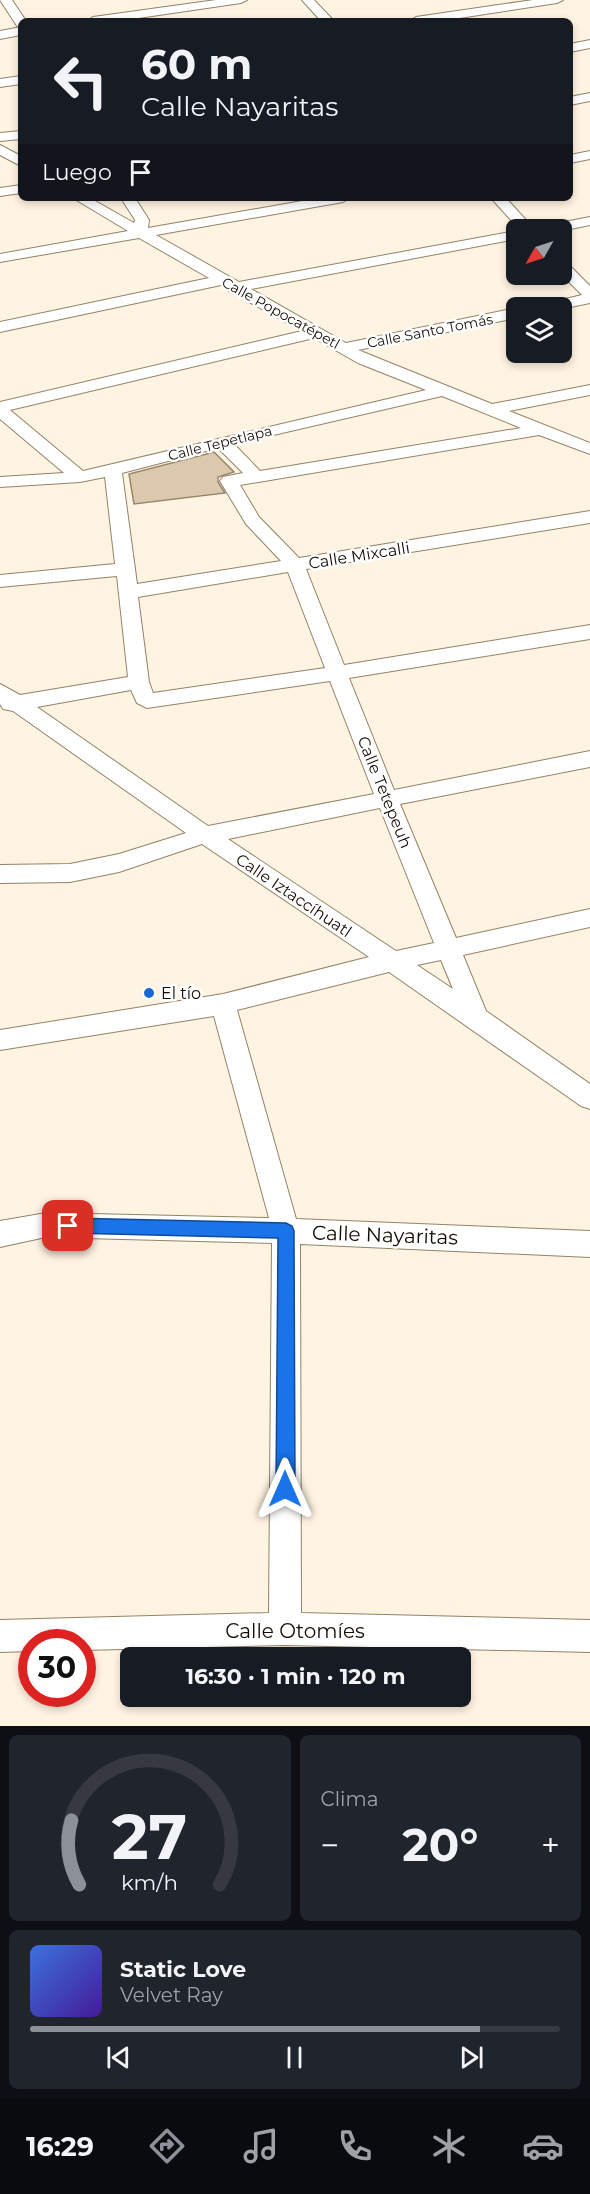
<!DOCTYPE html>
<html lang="es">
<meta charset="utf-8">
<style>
:root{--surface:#171b24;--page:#20242c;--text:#f1f3f6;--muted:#9ea1a6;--line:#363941;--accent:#8c9099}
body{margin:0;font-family:Montserrat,sans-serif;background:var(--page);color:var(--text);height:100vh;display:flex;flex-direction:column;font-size:22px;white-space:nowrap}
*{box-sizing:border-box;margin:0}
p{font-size:20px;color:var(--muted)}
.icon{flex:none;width:33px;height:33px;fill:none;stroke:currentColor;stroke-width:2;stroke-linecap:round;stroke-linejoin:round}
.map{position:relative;height:1726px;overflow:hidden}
.details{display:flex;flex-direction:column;gap:9px;padding:9px;background:#0d0f14;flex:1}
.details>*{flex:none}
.banner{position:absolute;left:18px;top:18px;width:555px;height:183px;border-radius:9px;box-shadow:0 3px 9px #0003;background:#171b24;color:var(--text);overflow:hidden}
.needle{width:39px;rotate:231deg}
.fabs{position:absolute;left:506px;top:219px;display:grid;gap:12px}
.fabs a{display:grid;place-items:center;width:66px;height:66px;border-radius:9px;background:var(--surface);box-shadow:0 3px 9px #0003;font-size:30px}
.speed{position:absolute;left:18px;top:1629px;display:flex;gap:12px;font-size:30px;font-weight:700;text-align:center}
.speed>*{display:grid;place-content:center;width:78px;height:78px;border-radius:50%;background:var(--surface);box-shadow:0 3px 9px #0003;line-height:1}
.speed .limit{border:9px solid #d22;background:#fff;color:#111}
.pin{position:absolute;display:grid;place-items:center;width:51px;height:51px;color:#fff;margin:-26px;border-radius:12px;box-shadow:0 3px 9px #0006}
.me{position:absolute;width:66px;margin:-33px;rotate:0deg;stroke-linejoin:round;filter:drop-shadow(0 0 4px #0008)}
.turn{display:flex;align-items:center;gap:21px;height:126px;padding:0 24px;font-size:27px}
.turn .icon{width:78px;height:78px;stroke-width:2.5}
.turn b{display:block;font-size:42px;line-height:51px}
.then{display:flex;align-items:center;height:57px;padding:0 24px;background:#0003;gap:12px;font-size:22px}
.big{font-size:45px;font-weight:700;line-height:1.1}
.details .card{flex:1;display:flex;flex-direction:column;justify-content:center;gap:9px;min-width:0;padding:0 21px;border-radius:9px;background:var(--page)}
.details .dial{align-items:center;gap:0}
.dial svg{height:156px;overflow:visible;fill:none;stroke:var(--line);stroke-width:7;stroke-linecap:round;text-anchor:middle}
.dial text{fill:var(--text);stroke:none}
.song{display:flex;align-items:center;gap:18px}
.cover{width:72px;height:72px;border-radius:9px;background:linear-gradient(135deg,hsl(220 70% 55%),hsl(260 70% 35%))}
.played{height:6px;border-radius:3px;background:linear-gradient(90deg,var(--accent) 85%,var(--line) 85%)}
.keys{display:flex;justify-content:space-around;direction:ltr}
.heat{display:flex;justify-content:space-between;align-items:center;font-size:33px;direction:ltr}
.details .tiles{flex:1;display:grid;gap:9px;grid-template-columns:1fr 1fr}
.card:last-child{grid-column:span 2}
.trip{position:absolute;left:120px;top:1647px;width:351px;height:60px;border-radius:9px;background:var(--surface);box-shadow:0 3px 9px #0003;font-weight:700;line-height:60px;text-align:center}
.tab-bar{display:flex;height:96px;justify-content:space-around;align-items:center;background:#090b0e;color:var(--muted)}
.tab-bar .icon{width:42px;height:42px}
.tab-bar .selected{color:var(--accent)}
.tab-bar b{font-size:27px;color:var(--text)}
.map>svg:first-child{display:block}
.building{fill:#dcc9ad;stroke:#98866b;stroke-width:1.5}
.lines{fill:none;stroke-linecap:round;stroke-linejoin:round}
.minor-casing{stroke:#938267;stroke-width:2}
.minor{fill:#fff;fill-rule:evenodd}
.route{fill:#1a73e8;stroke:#114b97;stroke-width:1.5}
.poi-dot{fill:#1b67d2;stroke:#fff;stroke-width:2}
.labels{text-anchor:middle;stroke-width:5;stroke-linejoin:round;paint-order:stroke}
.far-street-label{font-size:14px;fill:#140d04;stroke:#fff}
.street-label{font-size:16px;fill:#140d04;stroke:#fff}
.poi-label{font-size:16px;fill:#140d04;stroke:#fff;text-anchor:start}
.near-street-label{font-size:20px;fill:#140d04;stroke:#fff}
</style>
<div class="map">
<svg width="590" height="1726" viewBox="0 0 590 1726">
<rect width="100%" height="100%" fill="#fff4e2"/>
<path class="building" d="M214,452L234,472L218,477V482L225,493L134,504L129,474Z"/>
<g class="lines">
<g class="minor-casing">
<g id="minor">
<path d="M0,0H12L26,21H21V27L17,26Z"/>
<path d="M216,0H247L241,3L118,21H87L93,17Z"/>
<path d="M302,0H314L334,21H321Z"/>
<path d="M533,0H563L557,3L440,21H410L416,17Z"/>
<path d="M21,27V35L0,39V31Z"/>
<path d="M590,40V48L570,52V44Z"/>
<path d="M21,76V84L0,87V79Z"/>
<path d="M590,93V101L570,105V97Z"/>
<path d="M21,131V139L0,141V133Z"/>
<path d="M0,145L21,156V166L0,155Z"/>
<path d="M590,151V159L570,163V155Z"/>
<path d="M21,185V193L0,196V188Z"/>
<path d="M73,198H90L134,223L135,220L121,198H135L149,220L148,228L319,198H350L343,202L156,235L239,282L516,231V239L251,289L346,343L516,308V318L358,350L492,404L590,385V395L509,411L590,443V454L539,435L240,485L259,517L299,558L590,511V523L306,569L344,665L590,625V639L349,678L394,790L590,751V767L400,804L456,938L590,909V927L463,955L486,1011L590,1084V1109L581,1106L389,972L237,1010L296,1219L590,1231V1257L300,1244L301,1613L590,1620V1652L285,1645L82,1650V1642H32V1651L0,1652V1620L269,1613L272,1243L46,1237L0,1247V1221L46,1213L269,1218L214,1016L0,1050V1030L223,994L369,957L202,844L119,872L70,882L0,883V865L70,864L119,854L186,833L13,711L3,709L0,704V684L20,695L128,677L117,576L0,587V575L115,564L105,477L80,482L0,487V477L64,473L0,419V402L302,331L229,291L221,285L0,332V322L209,278L139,238L0,262V254L128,231ZM314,338L358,363L426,390L83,471L10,410ZM442,396L521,428L260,471L234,444ZM218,448L243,473L223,477L220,481L246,524L281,561L137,584L122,473ZM288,572L325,668L153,693L149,682L138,597ZM330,681L374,794L208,826L37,707L131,690L137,703L147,708ZM380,808L434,943L396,951L228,839ZM441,960L453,989L417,965Z"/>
<path d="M491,198H506L535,230H520Z"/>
<path d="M590,217V225L561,231L537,230L544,226Z"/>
<path d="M561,261L566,262L590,286V303L561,309L538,308L540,305L582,295L561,274Z"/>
</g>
</g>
<use href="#minor" class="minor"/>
</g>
<path class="route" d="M68,1218L286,1223L292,1226L294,1231L295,1489L292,1495L285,1498L279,1495L276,1489L278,1238L68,1233L62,1231L59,1226L62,1220Z"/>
<circle class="poi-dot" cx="149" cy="993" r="6"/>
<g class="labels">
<g class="far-street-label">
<text transform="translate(281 313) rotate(29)" y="5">Calle Popocatépetl</text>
<text transform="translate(430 331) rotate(-11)" y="5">Calle Santo Tomás</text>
<text transform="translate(220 443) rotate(-14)" y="5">Calle Tepetlapa</text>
</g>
<g class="street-label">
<text transform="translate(359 555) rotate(-9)" y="6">Calle Mixcalli</text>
<text transform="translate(385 792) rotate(68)" y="6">Calle Tetepeuh</text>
<text transform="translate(294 895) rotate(34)" y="6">Calle Iztaccíhuatl</text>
</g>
<g class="poi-label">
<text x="161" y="999">El tío</text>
</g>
<g class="near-street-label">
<text transform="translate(385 1235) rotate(2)" y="7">Calle Nayaritas</text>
<text x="295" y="1638">Calle Otomíes</text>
</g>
</g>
</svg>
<div class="fabs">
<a><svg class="needle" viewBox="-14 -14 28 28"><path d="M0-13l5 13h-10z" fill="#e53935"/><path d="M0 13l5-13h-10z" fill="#9ea1a6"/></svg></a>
<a><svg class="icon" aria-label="layers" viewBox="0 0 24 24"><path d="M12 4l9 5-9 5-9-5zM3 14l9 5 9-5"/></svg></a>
</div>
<div class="speed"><div class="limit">30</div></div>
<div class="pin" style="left:68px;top:1226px;background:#d93025"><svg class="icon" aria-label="arrive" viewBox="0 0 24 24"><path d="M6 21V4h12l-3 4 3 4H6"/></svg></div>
<svg class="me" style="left:285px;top:1489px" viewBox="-20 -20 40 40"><path d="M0-17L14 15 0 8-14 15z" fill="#1a73e8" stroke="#fff" stroke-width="4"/></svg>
<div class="trip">16:30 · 1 min · 120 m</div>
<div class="banner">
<div class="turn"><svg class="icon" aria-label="left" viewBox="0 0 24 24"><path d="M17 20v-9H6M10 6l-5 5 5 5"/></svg><div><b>60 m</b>Calle Nayaritas</div></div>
<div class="then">Luego<svg class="icon" aria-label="arrive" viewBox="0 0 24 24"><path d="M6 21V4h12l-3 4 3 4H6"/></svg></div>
</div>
</div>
<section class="details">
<div class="tiles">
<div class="card dial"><svg viewBox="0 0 100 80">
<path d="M14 69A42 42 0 1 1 86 69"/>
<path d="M14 69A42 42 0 0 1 10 36" stroke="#8c9099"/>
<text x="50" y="56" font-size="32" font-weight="700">27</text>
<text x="50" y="72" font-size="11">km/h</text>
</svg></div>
<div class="card"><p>Clima</p>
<div class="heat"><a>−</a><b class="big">20°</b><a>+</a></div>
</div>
<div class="card">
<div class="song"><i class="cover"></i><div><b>Static Love</b><p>Velvet Ray</p></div></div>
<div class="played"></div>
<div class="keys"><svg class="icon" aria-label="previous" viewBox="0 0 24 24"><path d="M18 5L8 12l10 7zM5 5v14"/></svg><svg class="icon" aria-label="pause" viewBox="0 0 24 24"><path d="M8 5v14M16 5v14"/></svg><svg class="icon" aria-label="next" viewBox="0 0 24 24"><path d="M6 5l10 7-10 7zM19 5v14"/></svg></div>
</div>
</div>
</section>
<nav class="tab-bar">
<b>16:29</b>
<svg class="icon selected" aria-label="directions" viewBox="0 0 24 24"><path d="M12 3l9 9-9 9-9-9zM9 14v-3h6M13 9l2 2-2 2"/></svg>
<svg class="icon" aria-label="music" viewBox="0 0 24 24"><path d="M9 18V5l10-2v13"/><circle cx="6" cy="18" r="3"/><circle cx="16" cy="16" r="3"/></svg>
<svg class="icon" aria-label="phone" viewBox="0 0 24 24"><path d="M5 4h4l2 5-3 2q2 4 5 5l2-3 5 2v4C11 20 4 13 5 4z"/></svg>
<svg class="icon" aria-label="climate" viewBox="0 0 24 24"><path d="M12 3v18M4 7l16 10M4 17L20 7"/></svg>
<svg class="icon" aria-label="car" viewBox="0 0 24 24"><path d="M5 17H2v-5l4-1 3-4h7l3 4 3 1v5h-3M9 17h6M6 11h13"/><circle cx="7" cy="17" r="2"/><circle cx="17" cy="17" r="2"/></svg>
</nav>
